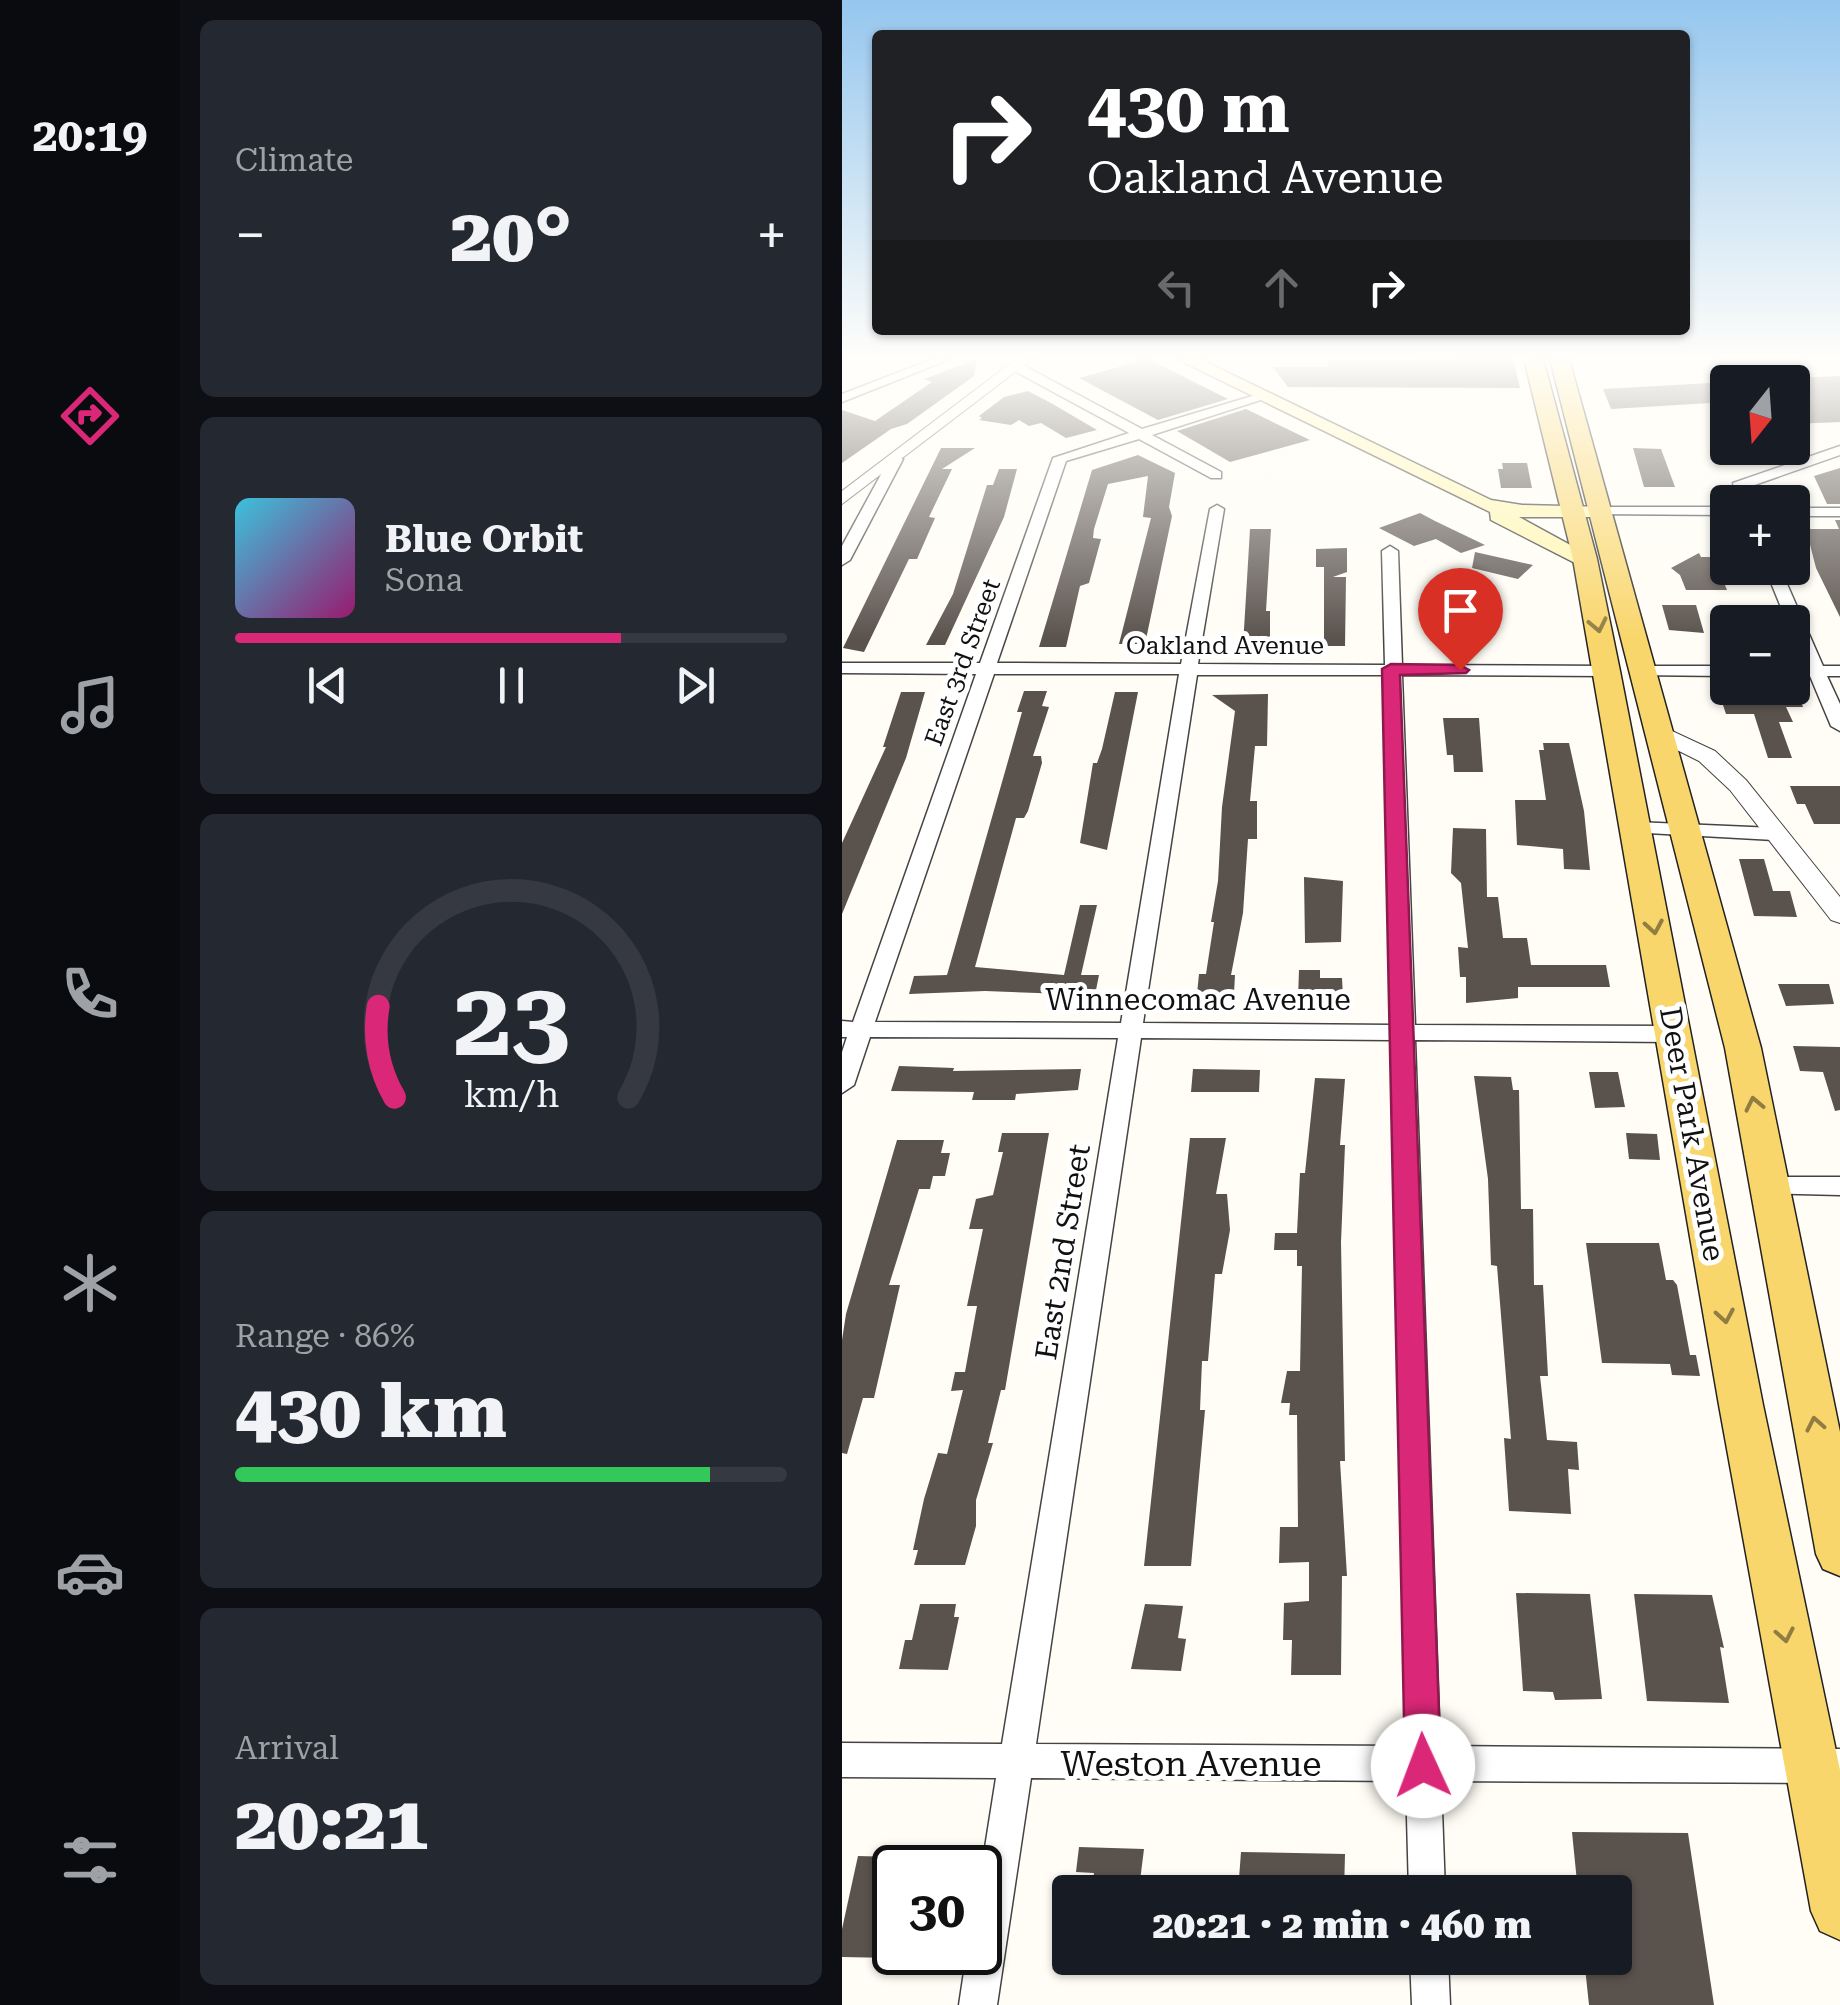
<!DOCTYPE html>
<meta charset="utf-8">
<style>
:root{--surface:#171b24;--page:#242831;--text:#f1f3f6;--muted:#9ea1a6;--line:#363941;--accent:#db2777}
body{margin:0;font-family:"Roboto Serif",serif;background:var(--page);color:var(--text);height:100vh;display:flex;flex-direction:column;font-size:38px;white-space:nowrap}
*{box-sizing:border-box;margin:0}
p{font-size:32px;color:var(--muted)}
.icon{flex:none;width:55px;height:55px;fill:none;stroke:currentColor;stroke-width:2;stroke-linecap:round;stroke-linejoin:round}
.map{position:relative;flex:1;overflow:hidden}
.sheet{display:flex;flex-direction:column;gap:20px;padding:20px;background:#0d0f14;width:662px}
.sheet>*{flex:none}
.guide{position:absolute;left:30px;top:30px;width:818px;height:305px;border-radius:10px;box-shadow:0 2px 8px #0004;background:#202124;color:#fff;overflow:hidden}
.needle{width:65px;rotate:197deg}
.controls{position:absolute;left:868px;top:365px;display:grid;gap:20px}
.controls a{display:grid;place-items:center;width:100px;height:100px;border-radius:10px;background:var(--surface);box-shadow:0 2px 8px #0004;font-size:50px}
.speed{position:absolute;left:30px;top:1845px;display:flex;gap:20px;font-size:50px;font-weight:700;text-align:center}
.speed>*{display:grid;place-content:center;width:130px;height:130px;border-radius:50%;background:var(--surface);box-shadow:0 2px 8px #0004;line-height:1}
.speed .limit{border:5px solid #111;border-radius:15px;background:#fff;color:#111}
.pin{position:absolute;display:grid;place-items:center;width:85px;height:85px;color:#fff;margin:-102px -42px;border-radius:50% 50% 50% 0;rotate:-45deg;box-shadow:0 0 10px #0007}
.pin .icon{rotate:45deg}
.me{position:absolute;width:110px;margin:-55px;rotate:358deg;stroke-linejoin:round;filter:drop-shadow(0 0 8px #0008)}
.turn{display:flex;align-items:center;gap:35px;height:210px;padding:0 50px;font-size:45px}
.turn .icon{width:130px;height:130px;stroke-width:2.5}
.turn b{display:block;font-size:70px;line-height:85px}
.lanes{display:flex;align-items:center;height:95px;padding:0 50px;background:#0003;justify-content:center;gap:50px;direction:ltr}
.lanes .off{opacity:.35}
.big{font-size:75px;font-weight:800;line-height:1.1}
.sheet .widget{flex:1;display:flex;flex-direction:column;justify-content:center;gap:15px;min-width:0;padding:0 35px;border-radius:15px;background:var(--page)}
.sheet .dial{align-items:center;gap:0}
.dial svg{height:260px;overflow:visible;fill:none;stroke:var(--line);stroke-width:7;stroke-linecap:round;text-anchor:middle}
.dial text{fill:var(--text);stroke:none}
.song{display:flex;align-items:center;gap:30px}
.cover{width:120px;height:120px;border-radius:15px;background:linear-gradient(135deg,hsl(190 70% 55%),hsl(320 70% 35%))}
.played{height:10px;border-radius:5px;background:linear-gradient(90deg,var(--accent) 70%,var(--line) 70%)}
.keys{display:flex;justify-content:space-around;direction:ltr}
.heat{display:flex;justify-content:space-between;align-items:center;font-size:55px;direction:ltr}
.charge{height:15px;border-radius:8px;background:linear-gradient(90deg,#34c759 86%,var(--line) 0)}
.trip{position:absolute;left:210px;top:1875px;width:580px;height:100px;border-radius:10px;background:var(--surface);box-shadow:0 2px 8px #0004;font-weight:800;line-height:100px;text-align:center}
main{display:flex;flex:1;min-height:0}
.tabs{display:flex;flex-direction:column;width:180px;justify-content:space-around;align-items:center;background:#090b0e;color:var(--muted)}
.tabs .icon{width:70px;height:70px}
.tabs .on{color:var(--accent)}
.tabs b{font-size:45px;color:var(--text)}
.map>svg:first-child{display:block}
.building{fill:#5a524d}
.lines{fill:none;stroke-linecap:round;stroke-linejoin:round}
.minor-casing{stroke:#444;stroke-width:3}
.tertiary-casing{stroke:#444;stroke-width:2}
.secondary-casing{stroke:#333;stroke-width:3}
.primary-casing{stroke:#222;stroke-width:3}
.minor{fill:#fff;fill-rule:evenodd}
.tertiary{fill:#fff;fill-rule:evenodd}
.secondary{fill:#fff6b0;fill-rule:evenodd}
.primary{fill:#f9d66b;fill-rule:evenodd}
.oneway{stroke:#917d42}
.route{fill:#db2777;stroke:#8e194d;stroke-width:2.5}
.labels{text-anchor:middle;stroke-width:10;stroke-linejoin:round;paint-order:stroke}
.far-street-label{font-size:25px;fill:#111;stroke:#fff}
.street-label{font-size:30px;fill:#111;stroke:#fff}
.near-street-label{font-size:35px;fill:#111;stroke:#fff}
</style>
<main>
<nav class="tabs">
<b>20:19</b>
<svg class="icon on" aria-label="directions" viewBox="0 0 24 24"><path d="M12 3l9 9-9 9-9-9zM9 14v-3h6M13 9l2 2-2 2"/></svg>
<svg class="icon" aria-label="music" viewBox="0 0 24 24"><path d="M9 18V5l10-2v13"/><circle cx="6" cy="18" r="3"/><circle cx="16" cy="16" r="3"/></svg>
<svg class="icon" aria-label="phone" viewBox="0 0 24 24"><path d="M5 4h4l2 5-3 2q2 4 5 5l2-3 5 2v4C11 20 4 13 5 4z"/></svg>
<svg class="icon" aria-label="climate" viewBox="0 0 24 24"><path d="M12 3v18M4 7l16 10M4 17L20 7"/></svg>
<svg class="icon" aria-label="car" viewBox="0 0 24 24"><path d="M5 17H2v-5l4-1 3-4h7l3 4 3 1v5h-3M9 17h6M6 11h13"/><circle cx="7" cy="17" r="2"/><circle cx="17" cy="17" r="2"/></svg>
<svg class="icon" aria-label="filters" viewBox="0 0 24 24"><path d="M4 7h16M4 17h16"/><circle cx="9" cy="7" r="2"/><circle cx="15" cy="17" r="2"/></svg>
</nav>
<section class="sheet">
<div class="widget"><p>Climate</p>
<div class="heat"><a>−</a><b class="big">20°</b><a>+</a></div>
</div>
<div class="widget">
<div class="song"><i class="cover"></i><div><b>Blue Orbit</b><p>Sona</p></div></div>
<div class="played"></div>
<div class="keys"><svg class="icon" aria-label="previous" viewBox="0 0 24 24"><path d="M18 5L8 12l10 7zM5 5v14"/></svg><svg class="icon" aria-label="pause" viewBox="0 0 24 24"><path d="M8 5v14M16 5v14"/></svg><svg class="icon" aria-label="next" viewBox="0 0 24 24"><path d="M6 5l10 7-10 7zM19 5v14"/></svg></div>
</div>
<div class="widget dial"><svg viewBox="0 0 100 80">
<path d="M14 69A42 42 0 1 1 86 69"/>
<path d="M14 69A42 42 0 0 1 9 41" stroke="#db2777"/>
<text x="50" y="56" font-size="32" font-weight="700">23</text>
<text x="50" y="72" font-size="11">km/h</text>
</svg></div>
<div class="widget"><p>Range · 86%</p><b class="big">430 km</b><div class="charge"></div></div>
<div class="widget"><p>Arrival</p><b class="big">20:21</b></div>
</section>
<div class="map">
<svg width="998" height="2005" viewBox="0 0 998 2005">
<rect width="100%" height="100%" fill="#fffdf5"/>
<g class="building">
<path d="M135,359L132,376L65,424L49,429L0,463V410L33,421L90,382L82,379Z"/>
<path d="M295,359H306L386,399L316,420L237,378L295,362Z"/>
<path d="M671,359L678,388L446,387L431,367H486V360Z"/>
<path d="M998,376V422L950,424V378Z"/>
<path d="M885,382V402L769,409L761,389Z"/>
<path d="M186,391L209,403L255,430L224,438L199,423L187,426L177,420L169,425L137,420L140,418L137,416L162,397Z"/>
<path d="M404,409L468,440L388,462L335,431Z"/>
<path d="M99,448H133L100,469H110L87,517L93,518L75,559H67L22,652L1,648Z"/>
<path d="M791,448L819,449L833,487H802Z"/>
<path d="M296,455L333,473L327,507L330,516L303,644H277L309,518L301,517L306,476L266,484L252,529L251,538L259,539L247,583L238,586L224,647H197L250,470Z"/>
<path d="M660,463H685L690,488H659L656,469H661Z"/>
<path d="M998,468V504H985L972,476Z"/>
<path d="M157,469H175L162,517L103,645H84L111,594L145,485H151Z"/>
<path d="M578,513L593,521L643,545L619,553L594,539L572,546L537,528Z"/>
<path d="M993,520H998V617L974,568L964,529H997Z"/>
<path d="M408,529H429L424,611H428V646H401Z"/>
<path d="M505,548V572L491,577H504L503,646H482V567H474V549Z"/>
<path d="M633,552L691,565L676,579L630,568Z"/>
<path d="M857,553L859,557H872L885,590H844L838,575L829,568Z"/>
<path d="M595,578H615L617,610H628L636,649L598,648Z"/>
<path d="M820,605H854L862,633L827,630Z"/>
<path d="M930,688H954L961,707H944L951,722H937L950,758H926L912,714H884L877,693L933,694Z"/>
<path d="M182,691H205L200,706L207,707L191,756H199L200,763L186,811L182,818H174L133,967L222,975L238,905H255L239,975H257L253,995L143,991L67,994L72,976L105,975L180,712H175Z"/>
<path d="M59,692H83L64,758L0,914V843L44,747H41Z"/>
<path d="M273,692H296L265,850L238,843L251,763H255L260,749Z"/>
<path d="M426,694L425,746H413L408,801H415V839H406L401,913L389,975H393L392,993L355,994L357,974H364L372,922H369L376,881L380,807L393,711L370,695Z"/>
<path d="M601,718H637L641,772H612L611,755H605Z"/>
<path d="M701,743H727L742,811L748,870L722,869L721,849L675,845L673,800H704L697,750H702Z"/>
<path d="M948,786H998V824H972L963,804H955Z"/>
<path d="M611,828L644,829L645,897H656L661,938H685L689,965H764L768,987H676V998L624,1003V977H618L616,947L626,948L619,883L609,873Z"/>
<path d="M897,859H922L931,891H948L955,917L912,916Z"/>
<path d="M462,877L501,881L499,942L463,943Z"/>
<path d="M457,970H478V978H500L501,997L456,998Z"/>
<path d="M936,984H987L992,1004L944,1006Z"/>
<path d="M951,1046L998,1047V1110L993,1111L981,1072L958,1071Z"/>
<path d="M57,1066L112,1068L111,1071L239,1069L236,1090L174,1094L173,1100H130L132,1092L49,1091Z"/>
<path d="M351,1069L418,1070L417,1092H349Z"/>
<path d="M747,1072H776L783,1107L753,1108Z"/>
<path d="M632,1076L669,1077L671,1090H677L679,1209H691L692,1285H701L706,1376H698L705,1440L735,1442L737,1470L726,1469L729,1514L667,1511L662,1438L669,1439L655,1266L649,1265L646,1179Z"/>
<path d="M473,1078L503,1079L498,1145H503L499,1242L503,1461H498L505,1576H500L499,1675H449L450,1640H441L442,1603L467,1601V1562L437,1563L438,1527H456L455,1415H447L448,1403H439L445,1371H458L460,1266H455V1250H432L433,1233H455L458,1173H463Z"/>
<path d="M160,1133H207L163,1390H159L146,1443H151L134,1500V1526L123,1565H72L76,1550H71L82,1499L96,1453L105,1454L121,1390L109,1391L113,1372H123L135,1306H125L141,1229H127L134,1199L151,1195L161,1152H156Z"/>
<path d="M784,1133L815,1134L818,1160L787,1159Z"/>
<path d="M348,1138H384L374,1194H385L388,1230L380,1274H373L366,1361H360L358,1410H363L349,1566H302Z"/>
<path d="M55,1140H102L99,1153H108L103,1176H91L88,1189H77L47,1285H58L32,1398H21L5,1454L0,1453V1340L4,1314Z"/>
<path d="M744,1243H817L824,1280H831L835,1285L848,1355H854L858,1376L830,1375L828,1364L760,1363Z"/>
<path d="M674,1593L748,1594L760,1699L713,1700L711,1692L681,1691Z"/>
<path d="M792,1594L870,1595L882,1648L878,1647L887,1703L805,1701Z"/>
<path d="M78,1604H114L112,1617H117L106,1670L57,1669L63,1640H70Z"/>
<path d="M303,1604L341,1606L336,1638L344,1639L339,1671L289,1669Z"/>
<path d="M730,1832L846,1833L872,2005H747L742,1958H772V1892H736Z"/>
<path d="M237,1847L302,1849L297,1889H250L252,1873L234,1872Z"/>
<path d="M399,1852L503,1854L502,1892H396Z"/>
<path d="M16,1856L52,1857L50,1958L0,1957V1929Z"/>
</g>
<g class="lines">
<g class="minor-casing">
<g id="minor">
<path d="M91,359H108L0,402V394Z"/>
<path d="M169,363H177L300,429L417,394L428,397L310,435L379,472V478H369L297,439L224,461L155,663L339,664L368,509L375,505L382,509L356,664L543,665L540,551L548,546L556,551L560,665L765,666L774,671L765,676L560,675L573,1025L831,1026L843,1034L831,1042L573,1040L598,1746L998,1749V1783L599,1781L603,1892H567L564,1781L189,1778L155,2005H117L125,1952H138V1879L154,1778L0,1777V1743L160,1744L276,1038L28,1037L12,1085L0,1093V1052L5,1037H0V1021L11,1022L134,674L0,673V663H138L211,458L287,433L169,369ZM152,674H337L279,1023L33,1022ZM355,675H543L550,1025L301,1023ZM299,1038L550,1040L564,1746L194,1744Z"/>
<path d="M998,446V455L904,488L909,502H895L891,483Z"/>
<path d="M49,456L61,459L8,560L0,565V546Z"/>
<path d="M756,507H885V515L751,514L749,511Z"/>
<rect x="950" y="508" width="48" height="8"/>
<path d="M923,568H938L981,666H998V676H985L998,704V731L989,726L968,676H950V666H964L950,634V622H945Z"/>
<path d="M798,666H885V676L792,675V667Z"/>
<path d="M794,822L932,828L942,834L932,840L787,832L784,828L787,824Z"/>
<path d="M929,1177H998V1195L920,1193L916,1186L920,1179Z"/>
<path d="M568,1958H606L608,2005H570Z"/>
</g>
</g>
<g class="tertiary-casing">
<g id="tertiary">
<path d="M174,359H190L0,504V491Z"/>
<path d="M815,724L873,751L904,780L998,897V923L989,920L888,790L857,761L807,736L804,731Z"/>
</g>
</g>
<g class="secondary-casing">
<path id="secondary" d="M335,359H358L649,500L680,505L763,507L767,511L756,517H677L754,559L751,564H735L649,520L648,512Z"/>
</g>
<g class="primary-casing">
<g id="primary">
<path d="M682,359H701L755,559L778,671L921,1405L998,1770V1940L978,1931L969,1911L877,1405L731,559Z"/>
<path d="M708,359H727L919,1048L998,1432V1576L981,1569L974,1554L883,1048Z"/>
</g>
</g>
<use href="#minor" class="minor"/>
<use href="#tertiary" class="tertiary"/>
<use href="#secondary" class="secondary"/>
<use href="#primary" class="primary"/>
</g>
<defs><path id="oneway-chevron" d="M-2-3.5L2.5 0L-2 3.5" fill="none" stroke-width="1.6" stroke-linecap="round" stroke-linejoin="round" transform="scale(2.5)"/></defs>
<g class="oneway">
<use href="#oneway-chevron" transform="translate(756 625) rotate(78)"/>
<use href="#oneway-chevron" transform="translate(812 927) rotate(80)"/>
<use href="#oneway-chevron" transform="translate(912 1104) rotate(-102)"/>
<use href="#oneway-chevron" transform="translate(883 1316) rotate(80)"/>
<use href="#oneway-chevron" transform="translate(973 1424) rotate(-101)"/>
<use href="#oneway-chevron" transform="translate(943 1635) rotate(79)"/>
</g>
<linearGradient id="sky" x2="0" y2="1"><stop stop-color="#95c6ee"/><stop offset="0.56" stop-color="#fffefa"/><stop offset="1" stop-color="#fffefa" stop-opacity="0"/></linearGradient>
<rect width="998" height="640" fill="url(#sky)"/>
<path class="route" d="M618,665L627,670L624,673L558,675L599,1766L593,1778L581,1783L569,1778L563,1766L540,669L549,664Z"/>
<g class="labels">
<g class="far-street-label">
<text x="383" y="654">Oakland Avenue</text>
<text transform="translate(120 662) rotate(-70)" y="9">East 3rd Street</text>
</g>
<g class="street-label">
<text x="356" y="1010">Winnecomac Avenue</text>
<text transform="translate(850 1134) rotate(80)" y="10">Deer Park Avenue</text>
<text transform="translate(221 1252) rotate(-81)" y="10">East 2nd Street</text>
</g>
<g class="near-street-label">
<text x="349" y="1776">Weston Avenue</text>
</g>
</g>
</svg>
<div class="controls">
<a><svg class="needle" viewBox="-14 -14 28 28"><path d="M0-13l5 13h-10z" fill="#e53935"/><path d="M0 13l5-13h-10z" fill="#9ea1a6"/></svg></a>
<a>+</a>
<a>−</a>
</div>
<div class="speed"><div class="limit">30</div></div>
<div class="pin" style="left:618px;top:670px;background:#d93025"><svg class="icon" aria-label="arrive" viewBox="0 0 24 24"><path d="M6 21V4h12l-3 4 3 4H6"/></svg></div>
<svg class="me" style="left:581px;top:1766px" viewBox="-20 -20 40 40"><circle r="19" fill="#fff"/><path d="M0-13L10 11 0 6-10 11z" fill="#db2777"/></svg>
<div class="trip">20:21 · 2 min · 460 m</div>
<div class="guide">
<div class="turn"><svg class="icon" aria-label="right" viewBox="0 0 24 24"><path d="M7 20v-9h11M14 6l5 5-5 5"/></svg><div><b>430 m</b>Oakland Avenue</div></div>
<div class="lanes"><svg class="icon off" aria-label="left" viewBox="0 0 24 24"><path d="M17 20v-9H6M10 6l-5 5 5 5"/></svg><svg class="icon off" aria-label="ahead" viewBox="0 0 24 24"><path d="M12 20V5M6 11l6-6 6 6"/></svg><svg class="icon" aria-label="right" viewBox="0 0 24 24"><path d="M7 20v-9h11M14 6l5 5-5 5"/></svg></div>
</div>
</div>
</main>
